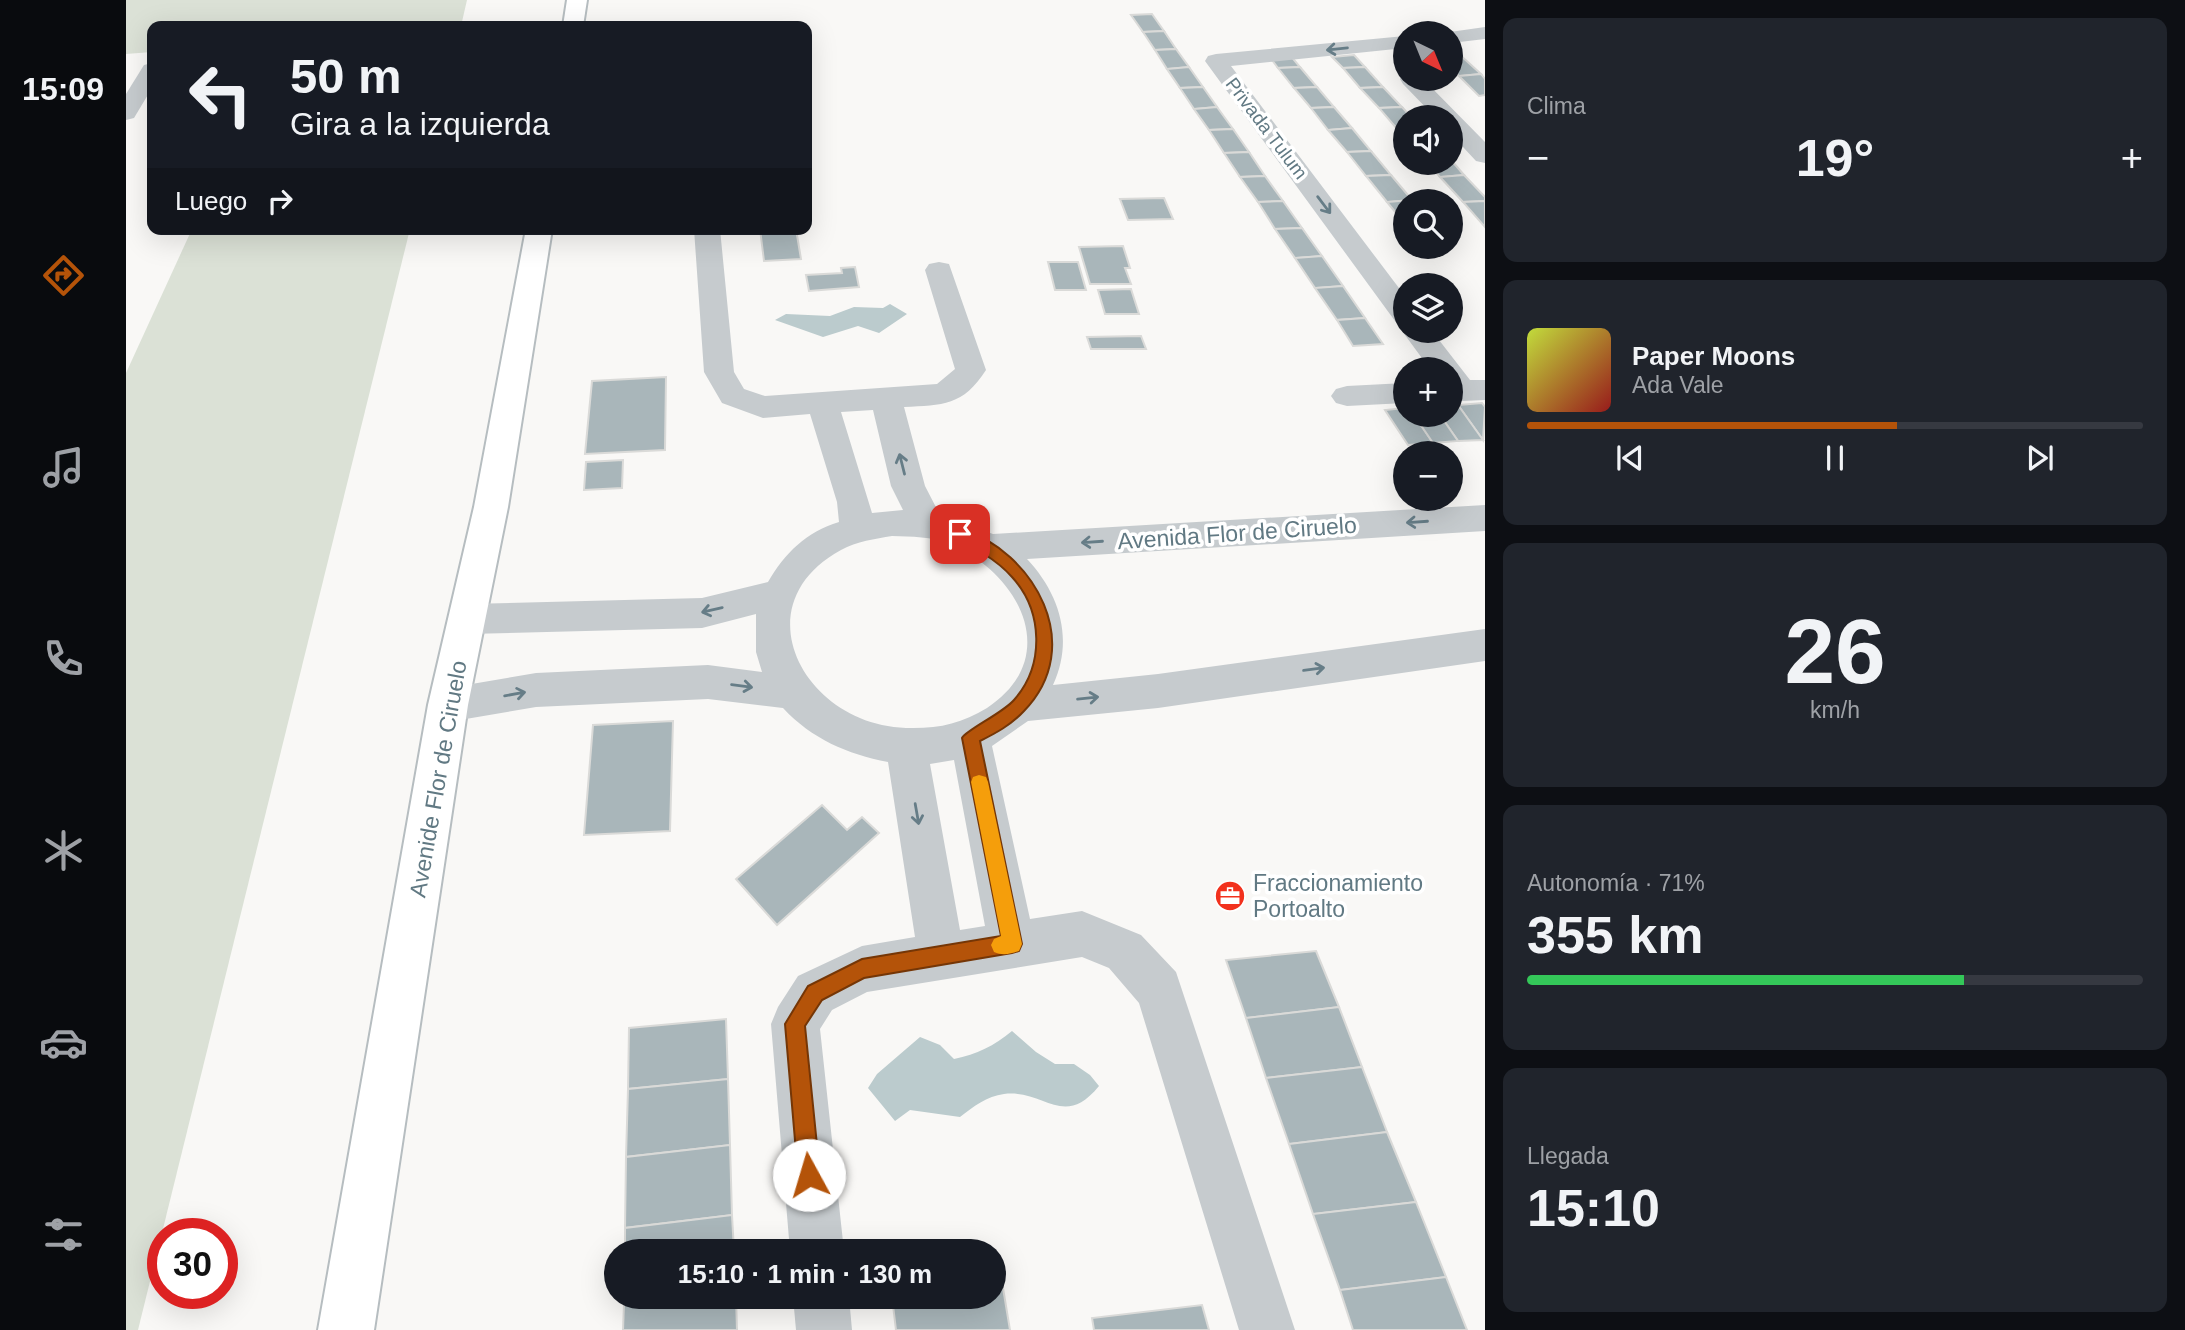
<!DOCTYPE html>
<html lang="es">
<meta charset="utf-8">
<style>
:root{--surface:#171b24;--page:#20242c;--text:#f1f3f6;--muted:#9ea1a6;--line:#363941;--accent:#b45309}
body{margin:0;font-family:Arial,sans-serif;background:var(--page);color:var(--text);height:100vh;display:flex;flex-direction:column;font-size:26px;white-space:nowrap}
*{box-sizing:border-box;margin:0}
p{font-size:23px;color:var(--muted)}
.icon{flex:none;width:38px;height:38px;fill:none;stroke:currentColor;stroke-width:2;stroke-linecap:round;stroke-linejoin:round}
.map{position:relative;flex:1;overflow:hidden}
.panel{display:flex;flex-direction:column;gap:18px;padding:18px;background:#0d0f14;width:700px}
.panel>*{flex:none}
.hud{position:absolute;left:21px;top:21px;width:665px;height:214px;border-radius:14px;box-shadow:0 7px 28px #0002;background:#171b24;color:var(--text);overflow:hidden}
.needle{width:46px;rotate:137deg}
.tools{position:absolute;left:1267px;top:21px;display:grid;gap:14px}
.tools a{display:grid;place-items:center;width:70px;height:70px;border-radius:50%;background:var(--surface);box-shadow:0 7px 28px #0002;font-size:35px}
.speed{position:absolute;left:21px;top:1218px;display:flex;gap:14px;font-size:35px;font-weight:700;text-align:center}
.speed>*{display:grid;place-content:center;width:91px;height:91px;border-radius:50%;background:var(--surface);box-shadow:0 7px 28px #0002;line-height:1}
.speed .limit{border:10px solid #d22;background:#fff;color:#111}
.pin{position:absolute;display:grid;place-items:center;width:60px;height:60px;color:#fff;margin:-30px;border-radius:14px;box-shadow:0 4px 10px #0006}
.me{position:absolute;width:77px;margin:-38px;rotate:354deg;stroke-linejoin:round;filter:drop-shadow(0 0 5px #0008)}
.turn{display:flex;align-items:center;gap:24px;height:147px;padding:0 28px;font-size:32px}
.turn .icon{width:91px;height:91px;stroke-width:2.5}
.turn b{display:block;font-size:49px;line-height:60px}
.then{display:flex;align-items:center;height:66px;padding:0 28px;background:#0003;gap:14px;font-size:26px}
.big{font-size:52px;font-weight:700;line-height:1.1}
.panel .card{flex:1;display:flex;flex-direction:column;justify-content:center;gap:10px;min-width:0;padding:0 24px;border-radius:14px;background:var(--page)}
.panel .dial{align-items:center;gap:0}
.dial b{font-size:91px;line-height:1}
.song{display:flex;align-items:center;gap:21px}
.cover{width:84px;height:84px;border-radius:10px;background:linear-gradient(135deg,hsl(70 70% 55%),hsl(0 70% 35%))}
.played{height:7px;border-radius:4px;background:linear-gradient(90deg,var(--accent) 60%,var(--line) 60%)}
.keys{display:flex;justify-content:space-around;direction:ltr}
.heat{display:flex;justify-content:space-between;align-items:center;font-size:38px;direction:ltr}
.charge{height:10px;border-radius:5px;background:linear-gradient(90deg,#34c759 71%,var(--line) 0)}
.trip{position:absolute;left:478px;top:1239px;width:402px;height:70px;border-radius:35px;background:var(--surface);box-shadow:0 7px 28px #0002;font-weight:700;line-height:70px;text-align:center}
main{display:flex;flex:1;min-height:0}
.menu{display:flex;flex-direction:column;width:126px;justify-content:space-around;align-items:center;background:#090b0e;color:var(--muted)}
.menu .icon{width:49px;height:49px}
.menu .on{color:var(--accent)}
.menu b{font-size:32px;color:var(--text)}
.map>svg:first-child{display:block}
.green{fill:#dbe1d6}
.water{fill:#bbcbcd}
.building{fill:#a9b6ba;stroke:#dadad8;stroke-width:2}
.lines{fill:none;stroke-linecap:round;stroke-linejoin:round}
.major-casing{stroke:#b6bdc0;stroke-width:4}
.minor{fill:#c6cbce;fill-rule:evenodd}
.major{fill:#fff;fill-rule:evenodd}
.oneway{stroke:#667d87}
.route{fill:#b45309;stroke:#753606;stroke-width:2}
.slow{fill:#f59e0b}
.labels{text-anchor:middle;stroke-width:7;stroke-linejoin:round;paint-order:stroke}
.far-street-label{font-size:19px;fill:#617983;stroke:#fff}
.street-label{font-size:23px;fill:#617983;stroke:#fff}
.poi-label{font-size:23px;fill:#617983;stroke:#fff;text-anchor:start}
</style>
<main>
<nav class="menu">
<b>15:09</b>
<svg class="icon on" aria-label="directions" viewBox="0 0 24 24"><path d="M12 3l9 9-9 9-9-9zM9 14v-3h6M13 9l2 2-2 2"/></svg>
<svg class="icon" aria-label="music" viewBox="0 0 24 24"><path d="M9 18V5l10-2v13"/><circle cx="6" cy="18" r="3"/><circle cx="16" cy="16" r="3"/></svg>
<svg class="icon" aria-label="phone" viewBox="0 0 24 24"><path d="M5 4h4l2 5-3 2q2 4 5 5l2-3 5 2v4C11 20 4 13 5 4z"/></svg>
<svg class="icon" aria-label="climate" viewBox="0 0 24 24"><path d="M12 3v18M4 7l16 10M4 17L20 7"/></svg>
<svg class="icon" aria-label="car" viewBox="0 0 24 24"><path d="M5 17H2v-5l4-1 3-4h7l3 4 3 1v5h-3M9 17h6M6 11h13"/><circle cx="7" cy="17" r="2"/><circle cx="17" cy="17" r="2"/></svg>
<svg class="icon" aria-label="filters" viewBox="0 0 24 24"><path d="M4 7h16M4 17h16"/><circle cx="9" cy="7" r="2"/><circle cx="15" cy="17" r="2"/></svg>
</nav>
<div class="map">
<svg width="1359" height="1330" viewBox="0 0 1359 1330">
<rect width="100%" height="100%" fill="#f9f8f6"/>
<g class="green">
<path d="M0,0H341L335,26H26V52L0,54Z"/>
<path d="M66,229H284L12,1330H0V373Z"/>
</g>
<g class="water">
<path d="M764,304L781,314L753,333L732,326L697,337L649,320L660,314L704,316L728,307L757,308Z"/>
<path d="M886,1031L910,1052L929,1064H948L964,1075L973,1086C937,1130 919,1089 878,1094C861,1096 847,1107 834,1117L784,1110L769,1121L742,1088L751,1074L794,1037L814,1045L828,1059C851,1054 868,1046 886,1031Z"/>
</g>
<g class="building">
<path d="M1026,14L1038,31L1017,32L1005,15Z"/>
<path d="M1038,31L1050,49L1029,50L1017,32Z"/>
<path d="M1050,49L1063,67L1041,69L1029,50Z"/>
<path d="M1164,55L1174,67L1152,68L1143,56Z"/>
<path d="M1228,55L1239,67L1217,68L1206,57Z"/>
<path d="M1334,55L1355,74L1333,76L1325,68V56Z"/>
<path d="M1063,67L1077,87L1054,88L1041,69Z"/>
<path d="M1174,67L1191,87L1168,88L1152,68Z"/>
<path d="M1239,67L1257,87L1234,88L1217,68Z"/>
<path d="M1355,74L1359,79V95L1353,96L1333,76Z"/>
<path d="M1077,87L1091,107L1068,109L1054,88Z"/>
<path d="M1191,87L1208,107L1185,108L1168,88Z"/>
<path d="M1257,87L1276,107L1253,108L1234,88Z"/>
<path d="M1091,107L1107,129L1083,130L1068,109Z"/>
<path d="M1208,107L1226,128L1202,130L1185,108Z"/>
<path d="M1276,107L1285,117H1279V130H1272L1253,108Z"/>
<path d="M1226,128L1245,151L1221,152L1202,130Z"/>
<path d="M1107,129L1123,152L1098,153L1083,130Z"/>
<path d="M1245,151L1265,175L1240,176L1221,152Z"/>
<path d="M1123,152L1139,176L1114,177L1098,153Z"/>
<path d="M1325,160L1338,175L1314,177L1302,163H1325Z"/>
<path d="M1265,175L1286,200L1261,202L1240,176Z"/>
<path d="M1338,175L1359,197V201L1337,202L1314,177Z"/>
<path d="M1139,176L1157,201L1132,202L1114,177Z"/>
<path d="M1038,198L1047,219L1002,220L994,199Z"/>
<path d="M1286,200L1279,201V224L1261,202Z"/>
<path d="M1157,201L1176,228L1149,229L1132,202Z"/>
<path d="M1359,201V227L1337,202Z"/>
<path d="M1176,228L1196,256L1169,258L1149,229Z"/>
<path d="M634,229H670L675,259L638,261Z"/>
<path d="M997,246L1004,268H999L1005,284H964L953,247Z"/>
<path d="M1196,256L1217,286L1189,288L1169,258Z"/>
<path d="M922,262H952L960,290H929Z"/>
<path d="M729,267L733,287L683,291L680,275L716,273L715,268Z"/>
<path d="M1217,286L1239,318L1211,320L1189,288Z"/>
<path d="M1005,289L1013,314H979L972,290Z"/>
<path d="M1239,318L1257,344L1227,346L1211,320Z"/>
<path d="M1015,336L1020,349H965L961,337Z"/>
<path d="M540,377L539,450L459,454L466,381Z"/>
<path d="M1356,403L1359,407L1357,440L1332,405Z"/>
<path d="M1325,405H1332L1357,440L1332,441L1314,415H1325Z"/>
<path d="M1279,408V415H1288L1307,443L1282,445L1259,410Z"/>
<path d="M1288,415H1314L1332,441L1307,443Z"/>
<path d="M497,460L496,488L458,490L460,462Z"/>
<path d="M547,721L544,831L458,835L467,725Z"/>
<path d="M696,805L721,830L736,817L753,833L651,925L610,879Z"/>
<path d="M1190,951L1213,1007L1120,1018L1100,960Z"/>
<path d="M1213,1007L1236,1067L1140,1078L1120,1018Z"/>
<path d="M600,1019L602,1079L502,1089L503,1028Z"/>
<path d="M1236,1067L1261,1132L1163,1144L1140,1078Z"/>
<path d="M602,1079L604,1145L500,1157L502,1089Z"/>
<path d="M1261,1132L1290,1202L1187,1214L1163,1144Z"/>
<path d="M604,1145L606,1215L499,1228L500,1157Z"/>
<path d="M1290,1202L1320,1277L1214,1290L1187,1214Z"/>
<path d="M606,1215L608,1251H499V1228Z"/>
<path d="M873,1264L884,1330H770L766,1297H868V1265Z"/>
<path d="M1320,1277L1341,1330H1227L1214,1290Z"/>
<path d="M498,1297H566L498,1304Z"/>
<path d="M566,1297H610L611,1330H497L498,1304Z"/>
<path d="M1076,1305L1083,1330H968L966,1318Z"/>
</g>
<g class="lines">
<g class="major-casing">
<g id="major">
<path d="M441,0H461L457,26H437Z"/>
<path d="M400,229H426L382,507L342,705L248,1330H192L302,705L348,507Z"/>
</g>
</g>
<g class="minor">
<path d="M1359,27V39L1325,43V33H1317Z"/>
<path d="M1279,36V48L1105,66L1279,296V324L1269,321L1079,61L1082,56L1090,54Z"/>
<path d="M26,63V88L8,118L0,120V94L18,65Z"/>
<path d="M1277,74H1279V79H1297L1359,142V163L1350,161L1325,134V117H1309L1277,84L1274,79Z"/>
<path d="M568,229H594L608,372L618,389L639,396L811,384L829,369L799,270L803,264L813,262L823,264L860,370C837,406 817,405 778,407L799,486L814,515L867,534L1359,505V531L901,559C934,594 948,640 927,685L1032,674L1359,629V661L1032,708L902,721L866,746L904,919L956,911L1015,935L1050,972L1169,1330H1113L1013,1003L983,968L956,957L741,992L706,1010L694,1029L718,1251H664L645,1024L652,1007L672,976L736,946L789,937L762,762C721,754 686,739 657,708L582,699L410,707L322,722L308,717L302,705L308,693L322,688L410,673L582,665L636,672L630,652V614L576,628L342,634L329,630L323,619L329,608L342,604L576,598L642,582C659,553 680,532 713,522L711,502L684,414L637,418L596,403L578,372ZM747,410L765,486L777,510L746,513L715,412ZM766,536C786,537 805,536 824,544C893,573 938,657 861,708C835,724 811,729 780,728C678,725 614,605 715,550C731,541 749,539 766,536ZM828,760L859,926L834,930L804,764Z"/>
<path d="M1279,327V331H1306L1344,380H1359V400L1336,401L1325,398V369H1304L1276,331Z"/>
<path d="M1279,383V403L1221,406L1210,403L1205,396L1210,389L1221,386Z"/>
<path d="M667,1297H723L726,1330H670Z"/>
</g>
<use href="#major" class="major"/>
</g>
<defs><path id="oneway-shaft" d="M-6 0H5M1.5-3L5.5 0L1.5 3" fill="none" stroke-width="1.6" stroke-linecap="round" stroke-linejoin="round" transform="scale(1.75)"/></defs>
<g class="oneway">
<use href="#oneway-shaft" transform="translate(1211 49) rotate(174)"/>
<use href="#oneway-shaft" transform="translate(1198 205) rotate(53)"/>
<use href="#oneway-shaft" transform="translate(776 464) rotate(-104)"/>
<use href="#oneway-shaft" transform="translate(1291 522) rotate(176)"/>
<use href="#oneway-shaft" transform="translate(966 542) rotate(176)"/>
<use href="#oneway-shaft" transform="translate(586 610) rotate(167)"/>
<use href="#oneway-shaft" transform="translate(1188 669) rotate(-8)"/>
<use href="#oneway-shaft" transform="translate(616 686) rotate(7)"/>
<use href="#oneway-shaft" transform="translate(389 694) rotate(-10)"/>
<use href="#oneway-shaft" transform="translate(962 698) rotate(-6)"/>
<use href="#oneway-shaft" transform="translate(791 814) rotate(80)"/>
</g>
<path class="route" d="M834,528C909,552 961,646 898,711C885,725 870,733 854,741L896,944L893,951L886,953L738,978L696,1000L679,1026L694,1175L691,1183L683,1186L675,1183L672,1175L659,1024L682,986L736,959L875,936L836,738C840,730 877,713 888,700C919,665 917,611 886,577C870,559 849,548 828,538L826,534Z"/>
<path class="slow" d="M853,775L860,777L862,782L896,944L893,951C884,954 877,956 868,952L865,945L868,939L875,936L845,782L847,777Z"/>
<defs>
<g id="office-disc" transform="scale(1.575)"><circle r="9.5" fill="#f2311d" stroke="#fff"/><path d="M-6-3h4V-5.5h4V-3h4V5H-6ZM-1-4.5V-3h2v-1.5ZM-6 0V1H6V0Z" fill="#fff"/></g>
</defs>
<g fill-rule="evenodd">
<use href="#office-disc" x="1104" y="896"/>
</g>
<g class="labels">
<g class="far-street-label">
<text transform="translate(1141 128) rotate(53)" y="7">Privada Tulum</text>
</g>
<g class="street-label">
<text transform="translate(1111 533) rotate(-4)" y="8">Avenida Flor de Ciruelo</text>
<text transform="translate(312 779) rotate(-80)" y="8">Avenide Flor de Ciruelo</text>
</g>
<g class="poi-label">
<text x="1127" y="891">Fraccionamiento<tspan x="1127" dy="26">Portoalto</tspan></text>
</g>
</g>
</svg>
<div class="tools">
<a><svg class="needle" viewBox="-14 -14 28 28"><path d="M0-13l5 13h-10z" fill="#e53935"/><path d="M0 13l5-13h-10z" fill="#9ea1a6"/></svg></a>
<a><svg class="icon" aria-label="sound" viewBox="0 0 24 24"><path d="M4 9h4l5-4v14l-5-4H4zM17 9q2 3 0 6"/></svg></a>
<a><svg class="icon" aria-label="search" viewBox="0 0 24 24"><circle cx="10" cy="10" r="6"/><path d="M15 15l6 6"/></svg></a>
<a><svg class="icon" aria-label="layers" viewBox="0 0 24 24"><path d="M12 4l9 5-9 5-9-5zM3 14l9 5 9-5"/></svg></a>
<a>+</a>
<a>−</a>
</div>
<div class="speed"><div class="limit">30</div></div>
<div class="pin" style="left:834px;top:534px;background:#d93025"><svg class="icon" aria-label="arrive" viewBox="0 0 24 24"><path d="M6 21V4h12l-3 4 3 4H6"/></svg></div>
<svg class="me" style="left:683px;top:1175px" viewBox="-20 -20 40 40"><circle r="19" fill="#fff"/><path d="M0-13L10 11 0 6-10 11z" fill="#b45309"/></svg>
<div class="trip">15:10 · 1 min · 130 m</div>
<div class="hud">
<div class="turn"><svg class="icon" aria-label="left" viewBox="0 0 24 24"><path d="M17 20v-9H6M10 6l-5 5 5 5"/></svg><div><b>50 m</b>Gira a la izquierda</div></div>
<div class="then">Luego<svg class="icon" aria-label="right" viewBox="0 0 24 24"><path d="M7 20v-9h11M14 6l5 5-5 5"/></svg></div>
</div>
</div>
<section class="panel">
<div class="card"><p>Clima</p>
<div class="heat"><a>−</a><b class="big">19°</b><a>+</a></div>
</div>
<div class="card">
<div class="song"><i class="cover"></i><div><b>Paper Moons</b><p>Ada Vale</p></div></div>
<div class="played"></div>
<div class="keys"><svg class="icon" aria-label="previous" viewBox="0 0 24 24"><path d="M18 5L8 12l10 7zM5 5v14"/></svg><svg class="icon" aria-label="pause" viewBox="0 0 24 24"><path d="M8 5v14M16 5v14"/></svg><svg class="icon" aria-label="next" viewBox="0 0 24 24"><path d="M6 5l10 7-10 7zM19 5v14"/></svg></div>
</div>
<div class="card dial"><b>26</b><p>km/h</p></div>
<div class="card"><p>Autonomía · 71%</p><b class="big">355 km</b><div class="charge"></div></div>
<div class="card"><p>Llegada</p><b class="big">15:10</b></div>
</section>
</main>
